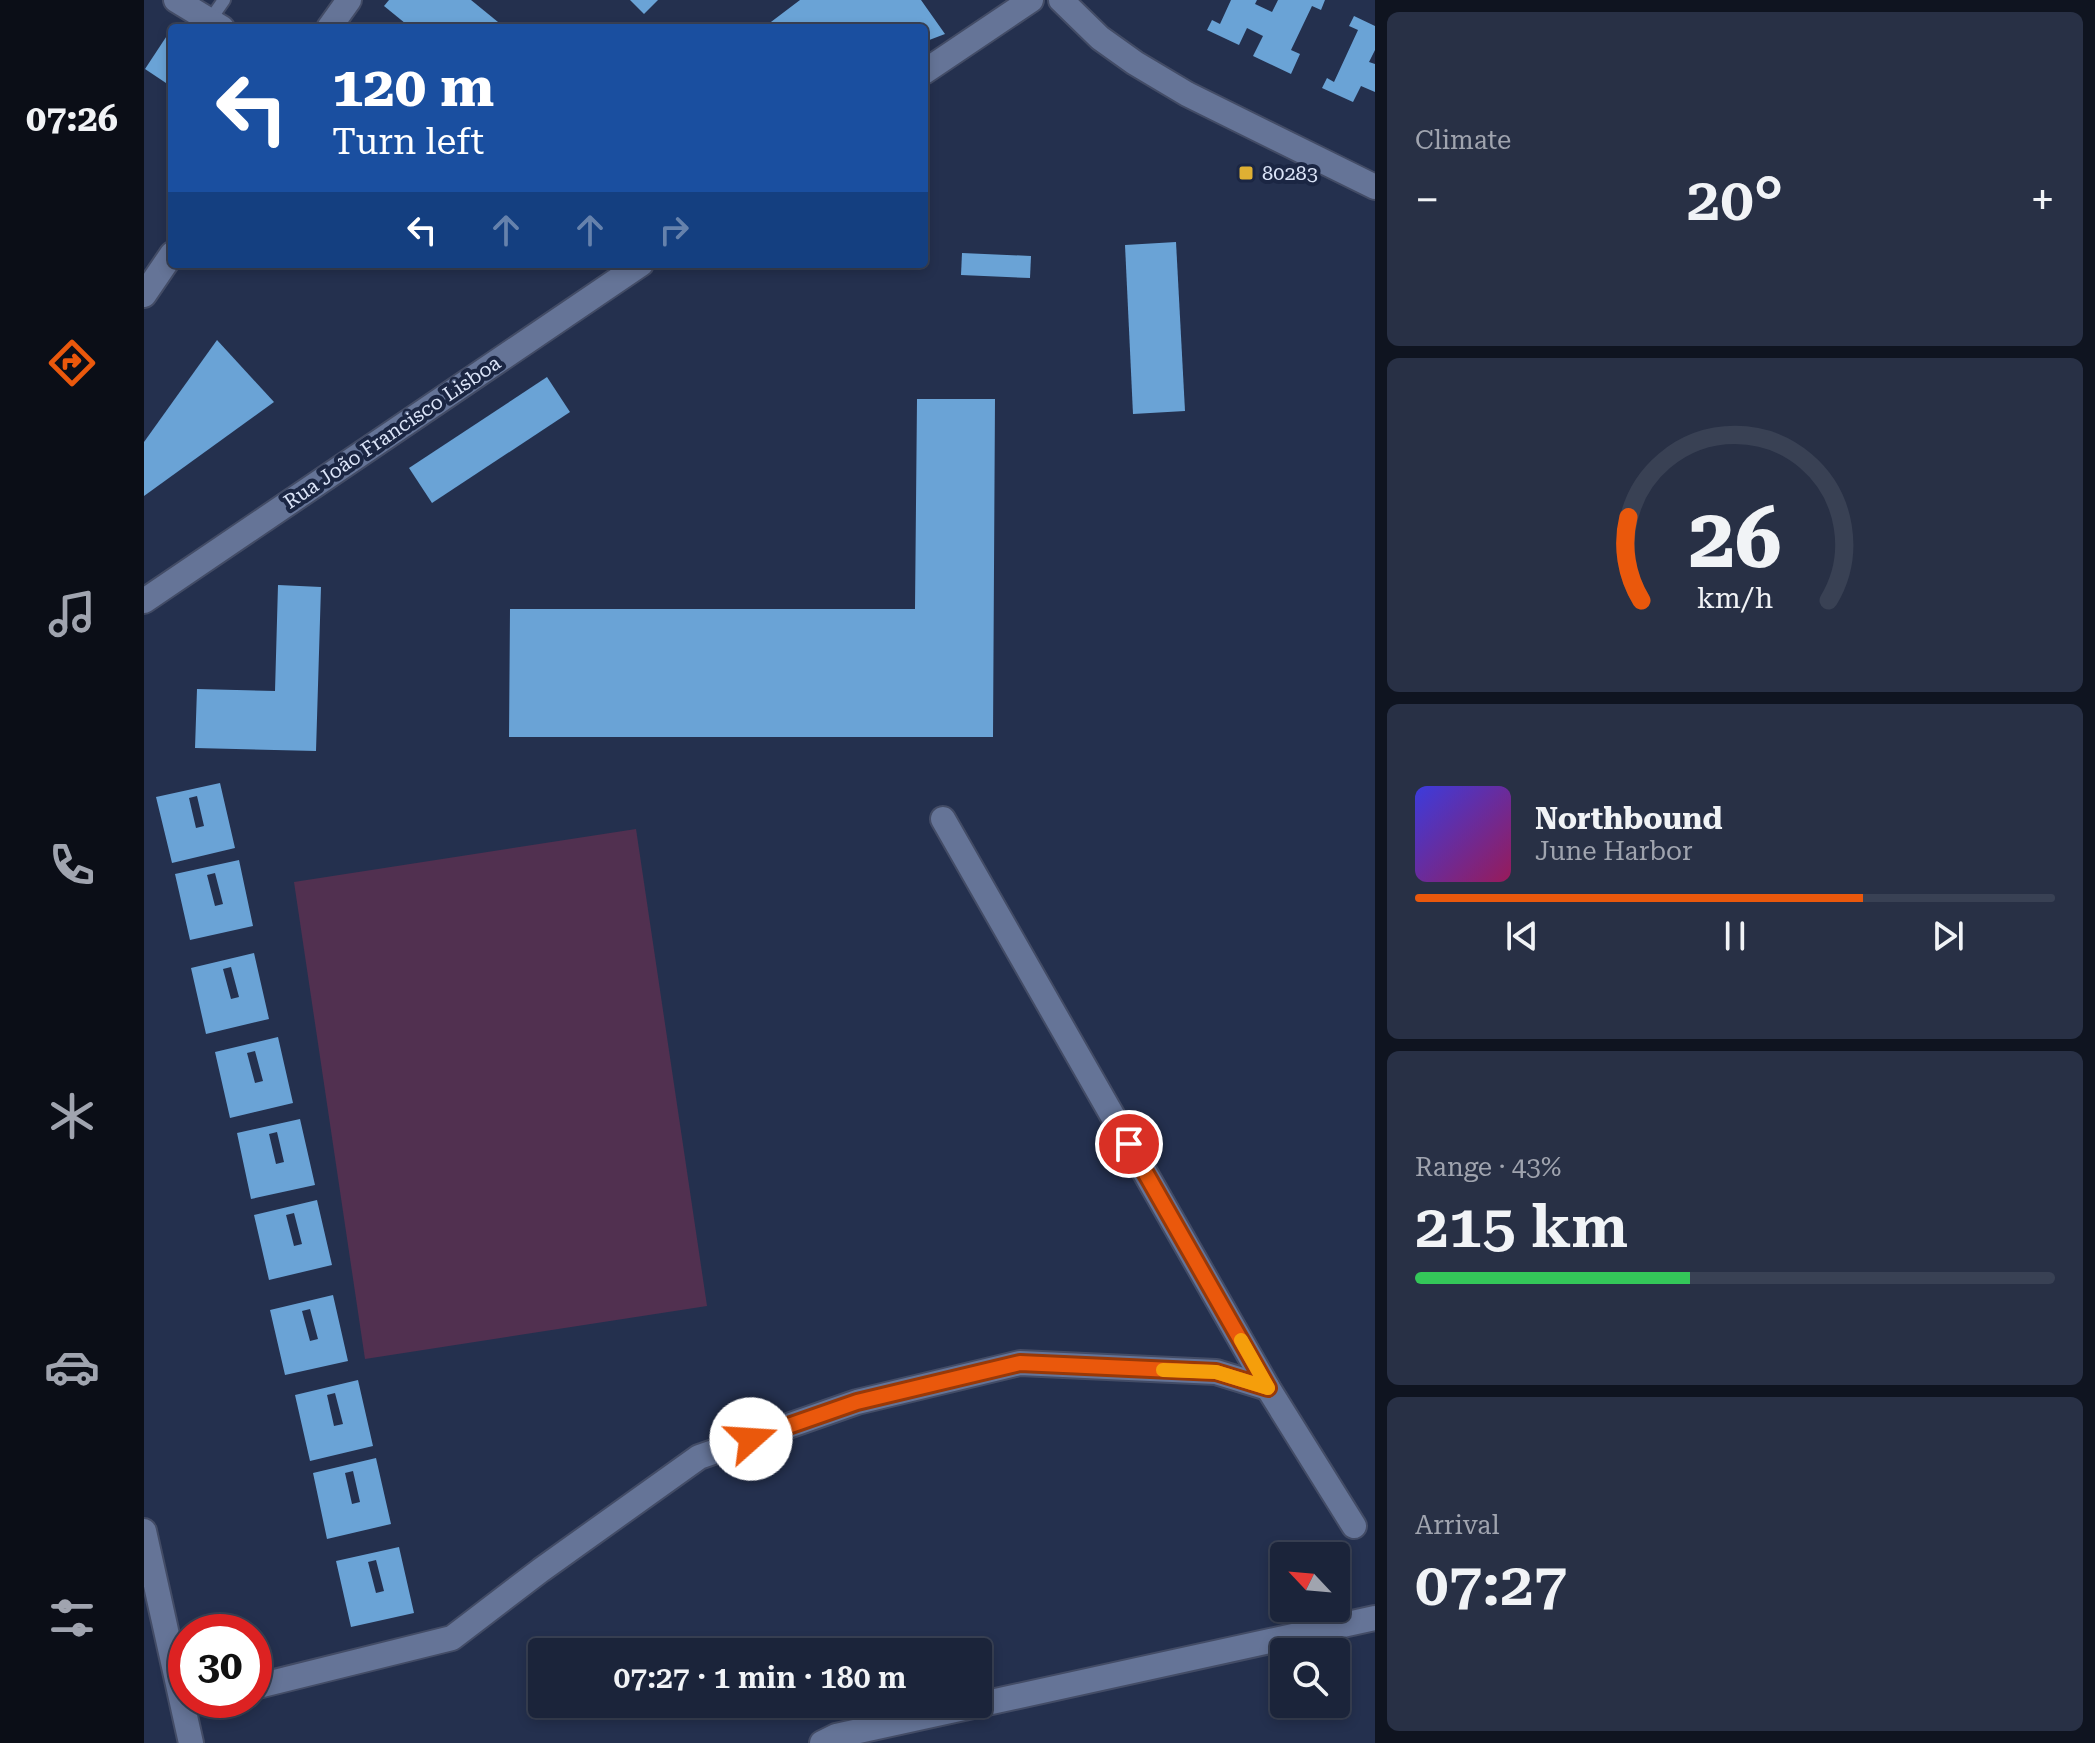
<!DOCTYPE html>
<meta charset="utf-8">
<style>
:root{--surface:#1b243a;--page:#283045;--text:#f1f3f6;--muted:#a0a4af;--line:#394154;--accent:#ea580c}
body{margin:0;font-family:"Roboto Serif",serif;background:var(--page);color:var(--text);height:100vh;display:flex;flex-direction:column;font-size:30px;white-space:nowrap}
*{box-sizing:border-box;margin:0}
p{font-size:26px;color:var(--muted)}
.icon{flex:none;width:44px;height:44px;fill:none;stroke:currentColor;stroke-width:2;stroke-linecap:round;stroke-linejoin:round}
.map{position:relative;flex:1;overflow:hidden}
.side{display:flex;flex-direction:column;gap:12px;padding:12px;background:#0f1420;width:720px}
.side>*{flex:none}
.top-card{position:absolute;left:24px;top:24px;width:760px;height:244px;border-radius:8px;box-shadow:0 4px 12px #0003,0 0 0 2px var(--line);background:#1a4fa0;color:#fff;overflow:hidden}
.needle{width:52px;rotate:296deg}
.buttons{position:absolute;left:1126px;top:1542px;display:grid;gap:16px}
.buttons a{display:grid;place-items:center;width:80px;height:80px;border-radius:8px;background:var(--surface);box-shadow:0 4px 12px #0003,0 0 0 2px var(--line);font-size:40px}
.speed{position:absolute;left:24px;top:1614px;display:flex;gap:16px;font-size:40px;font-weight:700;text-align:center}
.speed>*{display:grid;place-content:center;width:104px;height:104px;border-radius:50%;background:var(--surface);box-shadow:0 4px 12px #0003,0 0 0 2px var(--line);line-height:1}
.speed .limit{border:12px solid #d22;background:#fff;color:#111}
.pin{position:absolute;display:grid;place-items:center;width:68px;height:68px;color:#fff;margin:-34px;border:4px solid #fff;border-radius:50%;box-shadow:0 2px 8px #0007}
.me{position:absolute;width:88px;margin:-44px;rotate:71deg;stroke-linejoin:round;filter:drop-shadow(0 0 6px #0008)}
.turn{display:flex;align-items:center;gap:28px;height:168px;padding:0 32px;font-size:36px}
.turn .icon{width:104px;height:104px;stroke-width:2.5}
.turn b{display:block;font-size:56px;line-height:68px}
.lanes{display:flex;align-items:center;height:76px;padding:0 32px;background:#0003;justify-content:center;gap:40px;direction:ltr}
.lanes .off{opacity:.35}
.big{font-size:60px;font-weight:600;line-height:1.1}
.side .card{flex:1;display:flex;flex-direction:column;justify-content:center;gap:12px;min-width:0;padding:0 28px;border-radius:12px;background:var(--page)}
.side .dial{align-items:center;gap:0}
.dial svg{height:208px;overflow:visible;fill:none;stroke:var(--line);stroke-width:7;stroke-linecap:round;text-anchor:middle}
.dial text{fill:var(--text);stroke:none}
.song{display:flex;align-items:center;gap:24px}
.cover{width:96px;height:96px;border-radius:12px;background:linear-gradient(135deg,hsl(240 70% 55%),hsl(330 70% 35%))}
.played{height:8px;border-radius:4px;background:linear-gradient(90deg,var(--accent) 70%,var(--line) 70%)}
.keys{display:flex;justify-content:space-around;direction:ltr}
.heat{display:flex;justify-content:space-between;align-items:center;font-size:44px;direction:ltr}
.charge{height:12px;border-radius:6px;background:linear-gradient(90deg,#34c759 43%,var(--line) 0)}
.trip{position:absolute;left:384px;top:1638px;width:464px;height:80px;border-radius:8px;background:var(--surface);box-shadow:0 4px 12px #0003,0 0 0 2px var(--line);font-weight:600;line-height:80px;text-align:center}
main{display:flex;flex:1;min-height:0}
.menu{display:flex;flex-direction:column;width:144px;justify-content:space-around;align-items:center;background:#0b0e17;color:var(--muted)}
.menu .icon{width:56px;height:56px}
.menu .current{color:var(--accent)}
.menu b{font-size:36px;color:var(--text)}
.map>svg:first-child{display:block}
.green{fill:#513050}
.building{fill:#6aa3d6;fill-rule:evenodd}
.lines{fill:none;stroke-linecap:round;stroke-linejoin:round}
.lane-casing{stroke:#434c66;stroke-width:16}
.street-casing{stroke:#434c66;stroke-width:28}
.secondary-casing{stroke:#434c66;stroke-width:28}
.lane{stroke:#657497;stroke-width:12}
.street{stroke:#657497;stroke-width:24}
.secondary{stroke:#657497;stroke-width:24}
.route-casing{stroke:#983908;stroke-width:20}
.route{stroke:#ea580c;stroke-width:14}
.slow{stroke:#f59e0b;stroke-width:14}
.poi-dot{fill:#dfb033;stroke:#1b2643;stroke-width:3}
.labels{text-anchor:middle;stroke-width:8;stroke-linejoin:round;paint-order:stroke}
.poi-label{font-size:20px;fill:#dbe4f8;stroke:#1b2643;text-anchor:start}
.street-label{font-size:20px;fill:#dbe4f8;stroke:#1b2643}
</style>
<main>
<nav class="menu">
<b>07:26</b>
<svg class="icon current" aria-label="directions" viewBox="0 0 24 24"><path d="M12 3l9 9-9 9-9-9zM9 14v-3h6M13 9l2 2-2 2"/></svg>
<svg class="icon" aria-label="music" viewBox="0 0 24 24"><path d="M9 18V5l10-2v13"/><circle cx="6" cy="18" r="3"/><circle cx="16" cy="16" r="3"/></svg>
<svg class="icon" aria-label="phone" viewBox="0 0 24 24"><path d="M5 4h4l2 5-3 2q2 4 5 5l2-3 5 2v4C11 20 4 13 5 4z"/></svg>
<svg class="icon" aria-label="climate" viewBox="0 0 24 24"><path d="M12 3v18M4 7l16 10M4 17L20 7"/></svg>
<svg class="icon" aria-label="car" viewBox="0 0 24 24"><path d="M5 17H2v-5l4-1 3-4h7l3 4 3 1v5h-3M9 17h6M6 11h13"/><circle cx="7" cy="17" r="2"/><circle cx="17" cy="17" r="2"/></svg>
<svg class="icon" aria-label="filters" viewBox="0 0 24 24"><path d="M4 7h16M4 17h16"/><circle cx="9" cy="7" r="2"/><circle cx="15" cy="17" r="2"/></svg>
</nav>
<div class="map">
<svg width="1231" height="1743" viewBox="0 0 1231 1743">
<rect width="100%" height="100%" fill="#24304e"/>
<path class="green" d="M492,829L563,1306L221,1359L150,882Z"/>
<g class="building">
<path d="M245,0H327L354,22L349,28H267L240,6Z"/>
<path d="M486,0H514L500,14Z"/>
<path d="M656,0H777L801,34L780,42V28H619Z"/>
<path d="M1087,0H1113L1111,4L1128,12L1134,0H1181L1177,10L1168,6L1147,50L1156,54L1147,74L1109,56L1119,36L1103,28L1095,45L1063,30L1068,20L1076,24Z"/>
<path d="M1210,16L1231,26V50L1225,62L1231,64V92L1217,86L1209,102L1178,88L1183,78L1190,82L1214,30L1205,26Z"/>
<path d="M28,28V87L1,69Z"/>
<path d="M1032,242L1041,411L989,414L981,245Z"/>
<path d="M818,253L887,256L886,278L817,275Z"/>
<path d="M73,340L130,402L0,496V442Z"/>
<path d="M403,377L426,412L288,503L265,468Z"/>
<path d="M773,399H851L849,737H365L366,609H771Z"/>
<path d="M134,585L177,587L172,751L51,748L53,689L131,691Z"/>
<path d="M76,783L91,848L28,863L12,797ZM53,796L60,826L52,828L45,798Z"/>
<path d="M95,860L109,926L46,940L31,874ZM71,873L79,904L71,906L63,875Z"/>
<path d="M110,953L125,1019L62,1034L47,968ZM87,967L95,997L87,999L79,969Z"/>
<path d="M134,1037L149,1103L86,1118L71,1052ZM111,1051L119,1081L111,1083L103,1053Z"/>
<path d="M156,1119L171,1185L107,1199L93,1133ZM133,1132L140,1162L132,1164L125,1134Z"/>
<path d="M173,1200L188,1265L125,1280L110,1215ZM150,1213L158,1244L150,1246L142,1215Z"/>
<path d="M189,1295L204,1361L141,1375L126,1310ZM166,1309L174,1339L166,1341L158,1311Z"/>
<path d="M214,1380L229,1446L166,1461L151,1395ZM191,1393L199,1424L190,1426L183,1395Z"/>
<path d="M232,1458L247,1524L183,1539L169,1473ZM209,1471L216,1502L208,1504L201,1473Z"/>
<path d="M255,1547L270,1613L207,1627L192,1561ZM232,1560L240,1591L232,1593L224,1562Z"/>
</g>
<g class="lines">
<g class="lane-casing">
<path id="lane" d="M66,20L80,0"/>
</g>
<g class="street-casing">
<g id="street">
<path d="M32,0L78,28"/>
<path d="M185,28L205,0"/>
<path d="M780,72L887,0"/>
<path d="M0,295L28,254"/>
<path d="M0,601L497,264"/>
<path d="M799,819L1124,1388L1210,1526"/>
<path d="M0,1531L47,1743"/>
<path d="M110,1687L308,1638L397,1570L555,1457L713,1402L876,1363L1072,1372L1124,1388"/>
<path d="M678,1743L692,1736L1231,1618"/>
</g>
</g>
<g class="secondary-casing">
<path id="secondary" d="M917,0L956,38L991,63L1043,94L1231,187"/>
</g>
<use href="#lane" class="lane"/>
<use href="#street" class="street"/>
<use href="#secondary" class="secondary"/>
</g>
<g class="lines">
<g class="route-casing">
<path id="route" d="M607,1439L713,1402L876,1363L1072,1372L1124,1388L985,1144"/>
</g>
<use href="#route" class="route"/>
<path class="slow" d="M1019,1370L1072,1372L1124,1388L1097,1340"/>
</g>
<rect class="poi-dot" x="1094" y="165" width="16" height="16" rx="4"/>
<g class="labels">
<g class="poi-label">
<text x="1118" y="180">80283</text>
</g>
<g class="street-label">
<text transform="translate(248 432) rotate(-34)" y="7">Rua João Francisco Lisboa</text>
</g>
</g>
</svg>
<div class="buttons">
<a><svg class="needle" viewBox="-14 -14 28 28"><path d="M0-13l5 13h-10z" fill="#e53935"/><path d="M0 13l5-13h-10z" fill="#a0a4af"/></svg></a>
<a><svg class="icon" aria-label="search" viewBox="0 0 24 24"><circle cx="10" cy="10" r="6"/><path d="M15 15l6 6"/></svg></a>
</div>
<div class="speed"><div class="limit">30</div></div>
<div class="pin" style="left:985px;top:1144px;background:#d93025"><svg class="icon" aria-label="arrive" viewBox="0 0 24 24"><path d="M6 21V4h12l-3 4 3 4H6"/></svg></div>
<svg class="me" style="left:607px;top:1439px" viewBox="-20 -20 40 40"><circle r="19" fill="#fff"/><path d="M0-13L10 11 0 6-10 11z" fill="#ea580c"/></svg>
<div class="trip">07:27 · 1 min · 180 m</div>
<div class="top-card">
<div class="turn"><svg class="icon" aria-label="left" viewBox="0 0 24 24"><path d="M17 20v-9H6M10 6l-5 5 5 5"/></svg><div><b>120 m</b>Turn left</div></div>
<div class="lanes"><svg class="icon" aria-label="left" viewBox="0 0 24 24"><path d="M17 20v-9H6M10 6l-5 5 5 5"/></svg><svg class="icon off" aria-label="ahead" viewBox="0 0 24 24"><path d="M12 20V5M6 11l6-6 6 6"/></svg><svg class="icon off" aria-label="ahead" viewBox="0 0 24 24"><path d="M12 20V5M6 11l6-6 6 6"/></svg><svg class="icon off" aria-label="right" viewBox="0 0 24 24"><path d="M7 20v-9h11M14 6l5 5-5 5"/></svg></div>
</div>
</div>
<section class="side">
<div class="card"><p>Climate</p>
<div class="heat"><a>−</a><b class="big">20°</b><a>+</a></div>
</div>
<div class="card dial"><svg viewBox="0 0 100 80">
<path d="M14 69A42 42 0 1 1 86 69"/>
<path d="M14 69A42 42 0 0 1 9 37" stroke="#ea580c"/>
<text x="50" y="56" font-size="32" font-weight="700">26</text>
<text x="50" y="72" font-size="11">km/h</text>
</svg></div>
<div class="card">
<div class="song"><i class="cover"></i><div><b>Northbound</b><p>June Harbor</p></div></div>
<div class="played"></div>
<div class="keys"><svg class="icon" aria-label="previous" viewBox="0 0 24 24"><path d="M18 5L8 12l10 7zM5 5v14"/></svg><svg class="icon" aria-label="pause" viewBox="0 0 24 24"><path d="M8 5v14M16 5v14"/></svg><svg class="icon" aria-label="next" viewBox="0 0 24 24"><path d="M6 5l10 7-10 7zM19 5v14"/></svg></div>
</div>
<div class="card"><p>Range · 43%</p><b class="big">215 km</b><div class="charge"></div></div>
<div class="card"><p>Arrival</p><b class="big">07:27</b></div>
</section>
</main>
